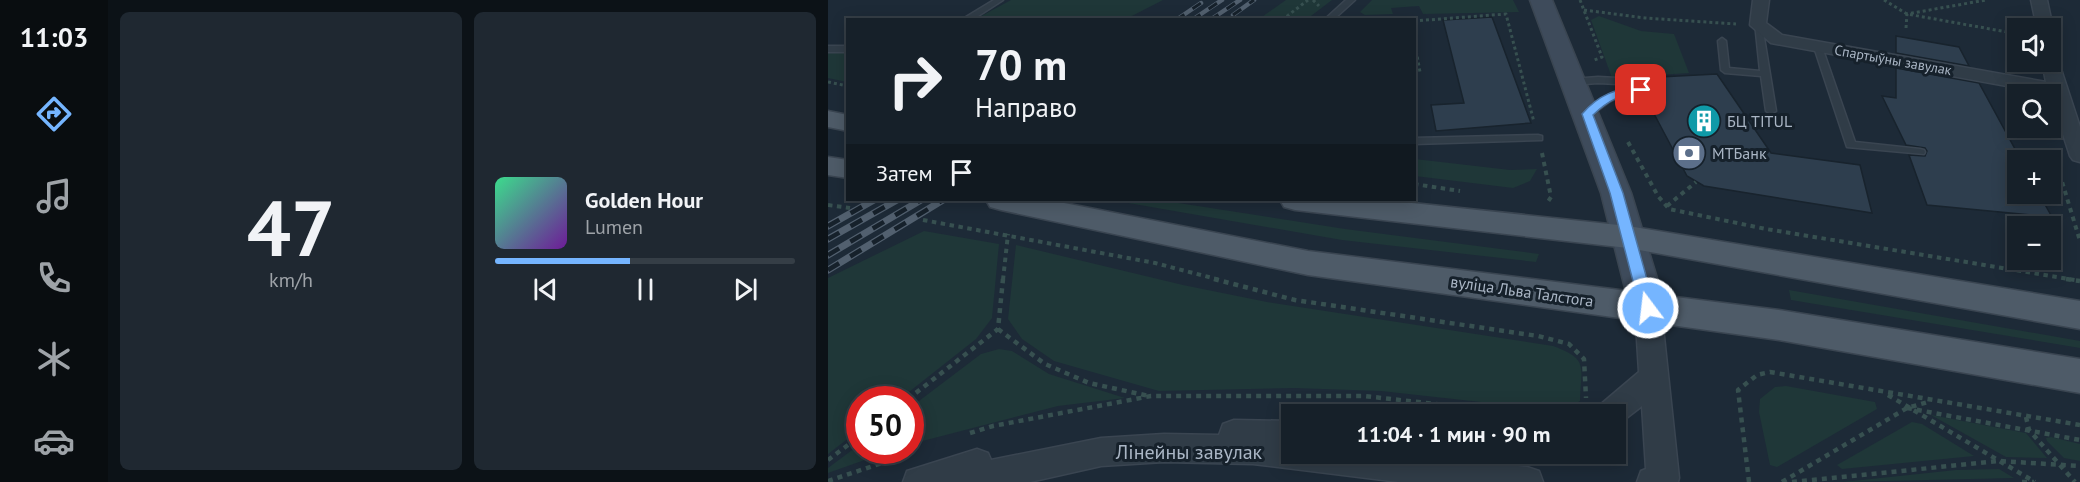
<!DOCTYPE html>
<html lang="ru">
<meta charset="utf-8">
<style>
:root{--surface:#162029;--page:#1f2831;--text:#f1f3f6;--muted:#9ea3a8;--line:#353e46;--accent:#75b5ff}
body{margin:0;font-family:"PT Sans",sans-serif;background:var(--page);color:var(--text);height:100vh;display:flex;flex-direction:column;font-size:22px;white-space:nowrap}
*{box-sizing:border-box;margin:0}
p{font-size:20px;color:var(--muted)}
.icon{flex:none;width:33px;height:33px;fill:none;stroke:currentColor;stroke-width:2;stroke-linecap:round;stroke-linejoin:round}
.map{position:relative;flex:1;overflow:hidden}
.details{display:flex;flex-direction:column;gap:12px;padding:12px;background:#0c1217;width:720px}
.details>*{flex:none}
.top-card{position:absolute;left:18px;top:18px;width:570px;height:183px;border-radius:0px;box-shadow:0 3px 15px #0003,0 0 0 2px var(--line);background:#162029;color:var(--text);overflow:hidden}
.buttons{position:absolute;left:1179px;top:18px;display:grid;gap:12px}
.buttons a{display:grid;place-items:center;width:54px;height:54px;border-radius:0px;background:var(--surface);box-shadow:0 3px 15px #0003,0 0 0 2px var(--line);font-size:30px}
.speed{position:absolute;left:18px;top:386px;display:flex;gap:12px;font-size:30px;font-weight:700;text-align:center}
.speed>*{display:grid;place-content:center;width:78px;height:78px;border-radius:50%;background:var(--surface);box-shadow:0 3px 15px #0003,0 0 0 2px var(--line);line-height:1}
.speed .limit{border:9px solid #d22;background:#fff;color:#111}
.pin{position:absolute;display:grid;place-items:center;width:51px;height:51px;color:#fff;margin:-26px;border-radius:12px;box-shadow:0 3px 9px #0006}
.me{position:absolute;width:66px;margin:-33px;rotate:345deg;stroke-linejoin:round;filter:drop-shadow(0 0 4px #0008)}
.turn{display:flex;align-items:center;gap:21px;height:126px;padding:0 30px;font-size:27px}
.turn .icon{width:78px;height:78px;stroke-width:2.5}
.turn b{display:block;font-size:42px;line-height:51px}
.then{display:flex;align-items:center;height:57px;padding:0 30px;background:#0003;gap:12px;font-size:22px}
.details .tile{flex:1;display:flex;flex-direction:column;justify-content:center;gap:9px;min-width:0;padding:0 21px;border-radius:9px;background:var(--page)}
.details .dial{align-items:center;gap:0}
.dial b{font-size:78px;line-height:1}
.song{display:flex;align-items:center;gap:18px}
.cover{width:72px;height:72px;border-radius:9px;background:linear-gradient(135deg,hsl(150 70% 55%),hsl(280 70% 35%))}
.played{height:6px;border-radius:3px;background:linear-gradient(90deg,var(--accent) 45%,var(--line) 45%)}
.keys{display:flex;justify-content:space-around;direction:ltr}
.details .tiles{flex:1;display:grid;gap:12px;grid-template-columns:repeat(2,1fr)}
.trip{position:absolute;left:453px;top:404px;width:345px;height:60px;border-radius:0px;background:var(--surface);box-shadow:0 3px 15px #0003,0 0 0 2px var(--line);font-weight:700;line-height:60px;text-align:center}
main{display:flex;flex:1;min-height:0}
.menu{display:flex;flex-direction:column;width:108px;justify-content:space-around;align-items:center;background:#090d10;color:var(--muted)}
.menu .icon{width:42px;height:42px}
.menu .on{color:var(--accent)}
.menu b{font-size:27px;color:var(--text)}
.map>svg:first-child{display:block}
.green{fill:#1f3738}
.building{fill:#2e3e4e;stroke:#18232d;stroke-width:1.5}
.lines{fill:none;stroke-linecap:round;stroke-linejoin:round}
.service-casing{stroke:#3a4551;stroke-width:3}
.minor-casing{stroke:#3a4551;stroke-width:3}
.secondary-casing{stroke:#3a4551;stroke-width:3}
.primary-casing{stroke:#3a4551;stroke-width:3}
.path-far2{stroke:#375050;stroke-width:3;stroke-dasharray:3 3;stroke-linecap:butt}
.path-far1{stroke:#375050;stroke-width:4;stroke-dasharray:4.5 4.5;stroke-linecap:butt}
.path{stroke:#375050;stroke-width:4.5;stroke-dasharray:5 5;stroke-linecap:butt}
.service{fill:#303c47;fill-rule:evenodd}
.minor{fill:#303c47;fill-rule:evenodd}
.secondary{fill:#3e4b5b;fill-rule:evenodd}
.primary{fill:#4e5b68;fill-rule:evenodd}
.rail-far1-casing{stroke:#52606f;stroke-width:4.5}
.rail-casing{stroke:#52606f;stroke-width:7}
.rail-far1{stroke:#16212b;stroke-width:3;stroke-dasharray:10;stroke-linecap:butt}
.rail{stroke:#16212b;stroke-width:4.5;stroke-dasharray:13;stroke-linecap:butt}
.route{fill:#75b5ff;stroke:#4c76a6;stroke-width:1.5}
.labels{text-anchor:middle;stroke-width:6;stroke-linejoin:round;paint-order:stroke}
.far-street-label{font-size:14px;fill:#aab6c5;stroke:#16212b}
.poi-label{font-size:16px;fill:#aab6c5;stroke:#16212b;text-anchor:start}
.street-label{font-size:16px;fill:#aab6c5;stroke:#16212b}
.near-street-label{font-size:20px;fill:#aab6c5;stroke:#16212b}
</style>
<main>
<nav class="menu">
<b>11:03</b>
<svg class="icon on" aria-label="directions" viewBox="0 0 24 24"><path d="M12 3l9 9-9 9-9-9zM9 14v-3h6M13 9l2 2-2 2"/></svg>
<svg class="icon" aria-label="music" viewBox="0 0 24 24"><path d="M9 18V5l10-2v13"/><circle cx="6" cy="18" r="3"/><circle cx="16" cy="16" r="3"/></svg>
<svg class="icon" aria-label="phone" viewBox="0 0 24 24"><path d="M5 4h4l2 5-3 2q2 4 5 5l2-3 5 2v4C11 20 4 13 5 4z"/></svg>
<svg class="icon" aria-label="climate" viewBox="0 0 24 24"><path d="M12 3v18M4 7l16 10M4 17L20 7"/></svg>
<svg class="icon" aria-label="car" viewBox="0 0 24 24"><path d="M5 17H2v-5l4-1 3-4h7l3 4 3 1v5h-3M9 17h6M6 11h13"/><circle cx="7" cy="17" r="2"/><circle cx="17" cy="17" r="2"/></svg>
</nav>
<section class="details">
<div class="tiles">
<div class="tile dial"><b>47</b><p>km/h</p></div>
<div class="tile">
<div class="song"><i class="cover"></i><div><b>Golden Hour</b><p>Lumen</p></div></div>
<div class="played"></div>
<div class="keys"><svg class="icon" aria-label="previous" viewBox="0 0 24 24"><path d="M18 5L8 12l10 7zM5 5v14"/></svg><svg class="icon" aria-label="pause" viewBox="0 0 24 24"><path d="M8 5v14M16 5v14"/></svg><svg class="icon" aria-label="next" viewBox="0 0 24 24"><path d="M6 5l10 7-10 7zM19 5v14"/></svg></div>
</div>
</div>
</section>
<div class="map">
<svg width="1252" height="482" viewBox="0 0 1252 482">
<rect width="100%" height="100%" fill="#1d2a37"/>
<g class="green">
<path d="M183,0H335L298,19H148Z"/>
<path d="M458,0H504L479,19H431Z"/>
<path d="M544,0H685L691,12L595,14L591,6L563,8L565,14L537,15L532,12Z"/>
<path d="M771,16L813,31L846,34L861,73L784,78L763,20Z"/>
<path d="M0,52H19V82L0,78Z"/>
<path d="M587,159L682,170L709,169L702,181L685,188L587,176Z"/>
<path d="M283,200H331L517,229L711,254L708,262L514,240Z"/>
<path d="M96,231L171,244L164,318L148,339L72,399H32L31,430L0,454V278Z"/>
<path d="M188,245L355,285L439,302L725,346C761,359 753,366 752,401L733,411L553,391L466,388L331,391L226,361L194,339L180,319Z"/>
<path d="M961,290L1252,341V348L963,300Z"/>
<path d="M171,349L184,351L221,374L297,398L230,406L83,444V407L153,354Z"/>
<path d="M958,386L1047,402L1049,409L949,467L942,465L931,412L932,399L947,387Z"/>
<path d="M1103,415L1198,433L1219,458L1178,457Z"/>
<path d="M1084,422L1094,424L1146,456L1014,469L1009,465Z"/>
<path d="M1223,437L1252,444V461L1236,458L1219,441L1218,438Z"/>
<path d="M31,445L32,450H65L0,473V468Z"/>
<path d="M1171,469L1186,478L1015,482L1128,470Z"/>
</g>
<g class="building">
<path d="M664,17L703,123L608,131L603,105L636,103L615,20Z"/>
<path d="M1068,36L1131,47L1141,66L1068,53Z"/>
<path d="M1068,68L1151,83L1193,160H1190V194H1211L1224,217L1099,205L1081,155L1097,156L1099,151L1097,148L1078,145L1054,96L1068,98Z"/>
<path d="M889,74L943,153L1032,165L1044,213L876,186L859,176L815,93L820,89L812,78Z"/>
</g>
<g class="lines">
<g class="service-casing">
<g id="service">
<path d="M166,0H175L144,20H133Z"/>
<path d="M518,0H527L505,20H496Z"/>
<path d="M927,23L934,25L948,111L943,114L938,111L933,76L897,73L893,70L890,41L894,38L898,41L901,68L932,71Z"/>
<path d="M990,44L994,47L1027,142L1092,149L1096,150L1097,152L1096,154L1019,147L986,47Z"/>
<rect x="0" y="46" width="20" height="6"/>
<path d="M770,77L809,79L814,82L809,85L770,83L744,85L739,82L744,79Z"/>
<path d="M813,86L818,89L816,91L793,96L781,102L762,116H756L754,114L780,95Z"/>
<path d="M710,135L714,136V140L586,144V138Z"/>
</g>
</g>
<g class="minor-casing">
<g id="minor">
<path d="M925,0H941L938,23L954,35L1218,82L1214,62H1222V53L1228,54L1252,127V162L1245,160L1242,156L1222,94L943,43L922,25Z"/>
<path d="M1203,0H1219L1225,28L1223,31L1222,28H1209Z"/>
<path d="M820,298L829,301L833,308L851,478L850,482H809L813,471L818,469L814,406L788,426V414H768L772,405L811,372L807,308L811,301Z"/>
<path d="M406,420L464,421V453H579L699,467L711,471L715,482H571L425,464L336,462L273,466L202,482H75L79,471L149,449L160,453L163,460L273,438L336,434L391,435L395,424Z"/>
</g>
</g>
<g class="secondary-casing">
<path id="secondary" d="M702,0H724L803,193L838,308L833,318L820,322L807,318L802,308L773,193Z"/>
</g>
<g class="primary-casing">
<g id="primary">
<path d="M0,111L20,115V131L0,127Z"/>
<path d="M0,157L20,160V178L0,175Z"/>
<path d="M158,200H221L480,251L951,310L1252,359V393L951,340L480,275L173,210L162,207Z"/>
<path d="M452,200H556L800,226L1252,301V329L800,248L467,210L456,207Z"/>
</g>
</g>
<g class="path-far2">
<path d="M485,0L491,6"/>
<path d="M752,0L774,57L764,61"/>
<path d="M1056,0L1079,14L1190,34"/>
<path d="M756,10L817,18L908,24"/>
<path d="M454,20L480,0"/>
<path d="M586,21L678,14L706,122"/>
<path d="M1078,28L1079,14L1158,0"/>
<path d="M586,39L592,72H586"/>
<path d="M0,82L20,86"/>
</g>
<g class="path-far1">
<path d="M800,142L830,196L841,209L938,229L1247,280"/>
<path d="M714,153L723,197L719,203"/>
<path d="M1229,165L1252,241"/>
<path d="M586,184L632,191"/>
<path d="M0,205L22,208"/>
<path d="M839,206L868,182"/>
<path d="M95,220L327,263L392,280"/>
<path d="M175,280L180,234"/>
</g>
<g class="path">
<path d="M386,279L467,300L710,336L741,344L756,359L758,398"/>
<path d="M1238,279L1252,281"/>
<path d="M170,329L217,364L261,383L321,396"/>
<path d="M1060,395L1207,482"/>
<path d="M80,399L170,329L175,279"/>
<path d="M1079,408L1252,440"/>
<path d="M746,414L755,404"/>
<path d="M1198,417L1201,430L1247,482"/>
<path d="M142,433L165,426L323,396H536L697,414"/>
<path d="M0,460L32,436"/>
<path d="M0,481L75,456"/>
<path d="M921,482L910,390L929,375L942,372L1252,425"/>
<path d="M954,482L1079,408L1100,402"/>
<path d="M964,482L1171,461L1252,466"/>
<path d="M1194,482H1206"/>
</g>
<use href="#service" class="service"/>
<use href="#minor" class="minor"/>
<use href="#secondary" class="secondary"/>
<use href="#primary" class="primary"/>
<g class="rail-far1-casing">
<g id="rail-far1">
<path d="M405,15L426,0"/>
<path d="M348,20L373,3"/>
<path d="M364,20L394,0"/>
<path d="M382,20L412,0"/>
</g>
</g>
<g class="rail-casing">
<g id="rail">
<path d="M0,226L46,200"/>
<path d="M0,239L69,200"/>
<path d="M0,255L93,200"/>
<path d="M0,270L115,200"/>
</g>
</g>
<use href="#rail-far1" class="rail-far1"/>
<use href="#rail" class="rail"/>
</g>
<path class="route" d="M813,86L819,90L817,92C792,97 785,96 765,115L795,193L827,308L820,314L812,308L782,193L754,114C771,94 788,89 813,86Z"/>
<defs>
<g id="building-disc" transform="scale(1.725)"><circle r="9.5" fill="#0f9aa8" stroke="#16212b"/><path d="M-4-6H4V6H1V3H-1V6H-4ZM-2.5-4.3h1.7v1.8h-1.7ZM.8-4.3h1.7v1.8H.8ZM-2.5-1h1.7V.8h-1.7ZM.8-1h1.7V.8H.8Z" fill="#fff"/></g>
<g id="bank-disc" transform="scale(1.725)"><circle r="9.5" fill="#5c6f8a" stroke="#16212b"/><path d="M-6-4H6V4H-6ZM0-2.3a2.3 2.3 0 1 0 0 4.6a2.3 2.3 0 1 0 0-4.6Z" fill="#fff"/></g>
</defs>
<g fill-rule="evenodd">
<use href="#building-disc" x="876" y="121"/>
<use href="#bank-disc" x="861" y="153"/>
</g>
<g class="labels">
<g class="far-street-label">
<text transform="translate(1065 60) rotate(10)" y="5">Спартыўны завулак</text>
</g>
<g class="poi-label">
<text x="899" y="127">БЦ TITUL</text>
<text x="884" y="159">МТБанк</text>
</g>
<g class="street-label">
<text transform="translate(694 291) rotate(8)" y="6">вуліца Льва Талстога</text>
</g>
<g class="near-street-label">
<text x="361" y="459">Лінейны завулак</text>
</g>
</g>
</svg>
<div class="buttons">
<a><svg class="icon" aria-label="sound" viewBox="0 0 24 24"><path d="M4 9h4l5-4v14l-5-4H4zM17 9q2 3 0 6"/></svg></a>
<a><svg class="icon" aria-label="search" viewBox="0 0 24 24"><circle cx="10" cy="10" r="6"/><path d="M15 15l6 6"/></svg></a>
<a>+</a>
<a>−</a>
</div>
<div class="speed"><div class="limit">50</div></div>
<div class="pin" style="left:813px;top:90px;background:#d93025"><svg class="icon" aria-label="arrive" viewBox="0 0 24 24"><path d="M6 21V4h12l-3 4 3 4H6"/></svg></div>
<svg class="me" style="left:820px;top:308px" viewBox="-20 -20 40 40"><circle r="17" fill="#75b5ff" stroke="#fff" stroke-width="3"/><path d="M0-11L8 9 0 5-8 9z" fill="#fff"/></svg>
<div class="trip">11:04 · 1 мин · 90 m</div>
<div class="top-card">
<div class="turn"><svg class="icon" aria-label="right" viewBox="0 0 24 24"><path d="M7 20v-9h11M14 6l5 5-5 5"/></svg><div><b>70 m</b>Направо</div></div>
<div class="then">Затем<svg class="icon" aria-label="arrive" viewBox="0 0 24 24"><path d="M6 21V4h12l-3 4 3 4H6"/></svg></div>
</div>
</div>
</main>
